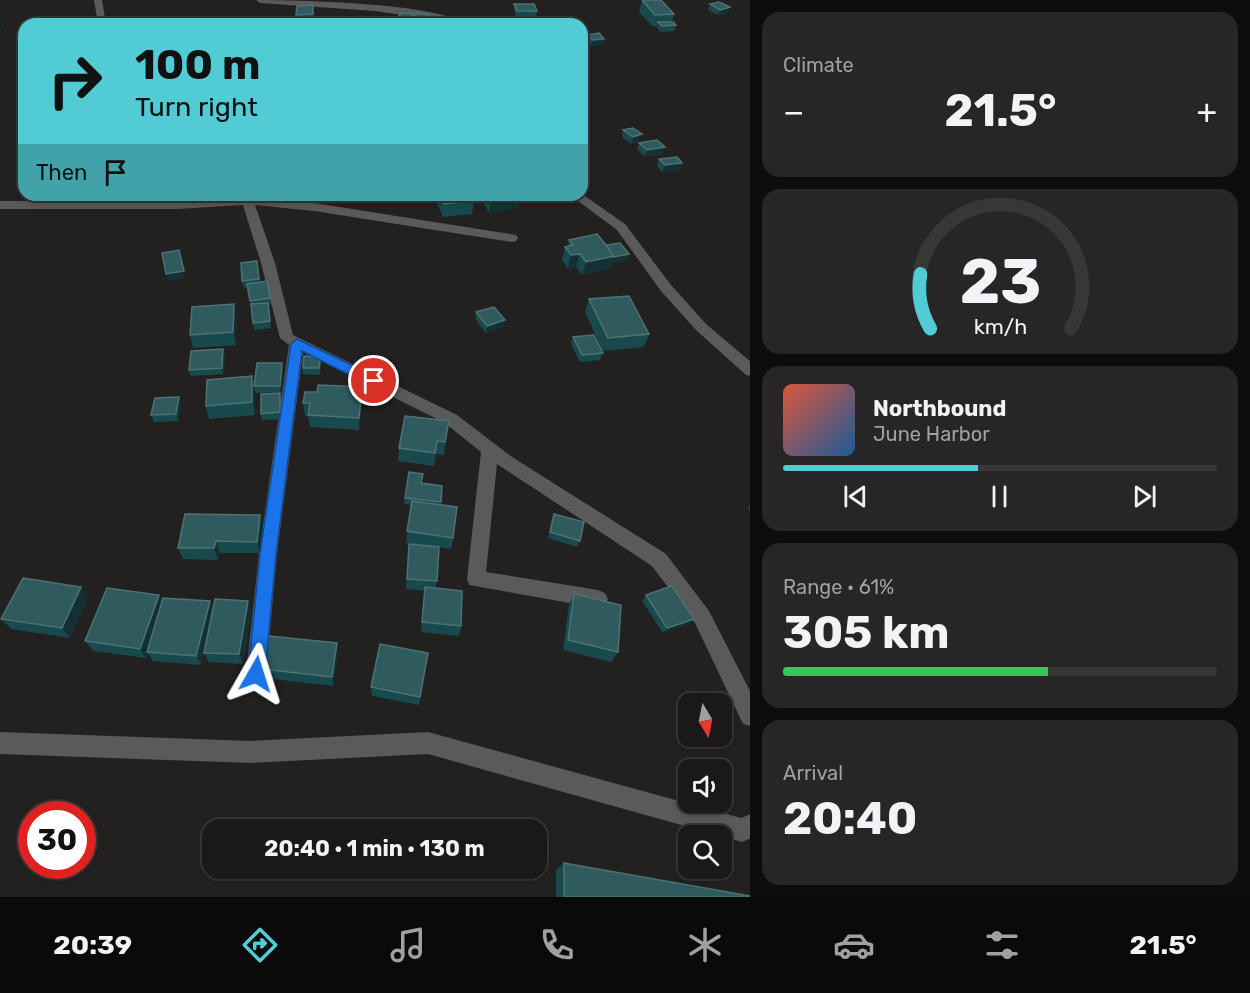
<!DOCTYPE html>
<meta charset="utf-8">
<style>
:root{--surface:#1a1818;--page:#272525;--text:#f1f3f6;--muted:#9fa0a2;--line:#383737;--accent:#51ccd5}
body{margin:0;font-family:Rubik,sans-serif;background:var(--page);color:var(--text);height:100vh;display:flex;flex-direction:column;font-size:22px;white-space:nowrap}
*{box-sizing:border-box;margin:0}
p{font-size:20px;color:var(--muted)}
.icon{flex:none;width:33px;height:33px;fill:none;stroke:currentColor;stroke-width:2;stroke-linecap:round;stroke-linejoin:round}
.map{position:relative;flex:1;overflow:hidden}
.sheet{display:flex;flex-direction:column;gap:12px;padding:12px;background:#0e0d0d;width:500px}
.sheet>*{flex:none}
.hud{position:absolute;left:18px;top:18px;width:570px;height:183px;border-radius:18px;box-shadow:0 3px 9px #0003,0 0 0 2px var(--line);background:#51ccd5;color:#111;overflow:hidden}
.needle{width:39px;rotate:170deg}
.fabs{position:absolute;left:678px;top:693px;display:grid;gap:12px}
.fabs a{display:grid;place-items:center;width:54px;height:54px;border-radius:12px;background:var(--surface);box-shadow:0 3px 9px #0003,0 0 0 2px var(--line);font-size:30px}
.speed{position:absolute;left:18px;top:801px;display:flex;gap:12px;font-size:30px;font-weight:700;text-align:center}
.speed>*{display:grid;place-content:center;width:78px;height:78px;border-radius:50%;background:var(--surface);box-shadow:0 3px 9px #0003,0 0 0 2px var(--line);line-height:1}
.speed .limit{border:9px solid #d22;background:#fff;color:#111}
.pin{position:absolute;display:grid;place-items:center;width:51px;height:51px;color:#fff;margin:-26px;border:3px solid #fff;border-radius:50%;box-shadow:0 2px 6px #0007}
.me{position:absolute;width:66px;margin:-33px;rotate:6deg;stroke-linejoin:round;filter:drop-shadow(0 0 4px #0008)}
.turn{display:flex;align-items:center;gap:21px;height:126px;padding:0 18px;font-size:27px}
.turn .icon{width:78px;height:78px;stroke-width:2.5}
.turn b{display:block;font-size:42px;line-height:51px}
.then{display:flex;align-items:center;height:57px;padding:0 18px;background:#0003;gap:12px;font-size:22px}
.big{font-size:45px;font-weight:700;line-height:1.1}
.sheet .tile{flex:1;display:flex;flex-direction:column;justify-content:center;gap:9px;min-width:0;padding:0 21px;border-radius:18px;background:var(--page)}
.sheet .dial{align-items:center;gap:0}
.dial svg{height:156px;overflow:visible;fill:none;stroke:var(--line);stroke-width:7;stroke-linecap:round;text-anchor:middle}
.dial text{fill:var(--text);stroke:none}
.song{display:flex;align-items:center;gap:18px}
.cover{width:72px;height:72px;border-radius:9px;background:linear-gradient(135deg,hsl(10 70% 55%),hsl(210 70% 35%))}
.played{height:6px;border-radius:3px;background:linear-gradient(90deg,var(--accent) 45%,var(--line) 45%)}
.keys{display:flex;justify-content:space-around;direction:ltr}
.heat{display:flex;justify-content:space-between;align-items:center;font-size:33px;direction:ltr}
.charge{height:9px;border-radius:4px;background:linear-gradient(90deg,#34c759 61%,var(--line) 0)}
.trip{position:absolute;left:202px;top:819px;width:345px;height:60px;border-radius:18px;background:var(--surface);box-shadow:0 3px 9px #0003,0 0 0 2px var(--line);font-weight:700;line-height:60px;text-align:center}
.dock{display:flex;height:96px;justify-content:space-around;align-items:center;background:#0a0a0a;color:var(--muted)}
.dock .icon{width:42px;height:42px}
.dock .selected{color:var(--accent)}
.dock b{font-size:27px;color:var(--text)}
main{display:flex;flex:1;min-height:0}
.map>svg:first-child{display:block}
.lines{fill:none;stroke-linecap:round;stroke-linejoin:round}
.minor{fill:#5b5a5a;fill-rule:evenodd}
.wall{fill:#18494d}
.shaded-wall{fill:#133134}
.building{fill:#2f5b5e;stroke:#4d7274;stroke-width:1.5}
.route{fill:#1a73e8;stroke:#114b97;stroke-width:1.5}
</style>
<main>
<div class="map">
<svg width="751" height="897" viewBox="0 0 751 897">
<rect width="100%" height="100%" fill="#232020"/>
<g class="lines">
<g class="minor">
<path d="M94,0H102L106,24H98Z"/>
<path d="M256,0C293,0 440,3 464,24L375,11L260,3Z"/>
<path d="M582,194L625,224L671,285L706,324L751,362V376L746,375L696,330L661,291L617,230L570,195Z"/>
<path d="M244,195L314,203L516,235L518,238L516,241L512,242L314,211L255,205L275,263L293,335L457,415L512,457L666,554L709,611L751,693V726L743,724L695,623L652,566L497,464L486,572L598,590L605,593L608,599L605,605L598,608L469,585L467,579L481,452L445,423L303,352L277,554L266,674L263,681L256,684L249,681L246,674L259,554L289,345L280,338L261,263L243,205L177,209H0V201H177L243,198Z"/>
<path d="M0,732L251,741L428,732L741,818L751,814V838L742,842L428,754L251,763L0,754Z"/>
</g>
</g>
<g class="wall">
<path d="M642,0L674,14L672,22L676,25L674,31L660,32L657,28V26H652L639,12Z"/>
<path d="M514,4L537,11L536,17H516L514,10Z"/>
<path d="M710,4L728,13L718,15L708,10Z"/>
<path d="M313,5L314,20L297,21L296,15Z"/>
<path d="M587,35L604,39L603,45L591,46L585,41Z"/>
<path d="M623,130L640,141L631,144L622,137Z"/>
<path d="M639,143L663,154L645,157L637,149Z"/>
<path d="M659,159L682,163L680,170L662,172L657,166Z"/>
<path d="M437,195H471L474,201L472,214L443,217L437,203Z"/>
<path d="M483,195H521L518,208L489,213L482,201Z"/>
<path d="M569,240L606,245L627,261L612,263L610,269L582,275L576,267L568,269L562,260L565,247L568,246Z"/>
<path d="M257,261L260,282L267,281L271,305H269L271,328L254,330L248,287L244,288L242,281Z"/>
<path d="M589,299L649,334L644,347L603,351L585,312Z"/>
<path d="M476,312L504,327L486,333L475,319Z"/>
<path d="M236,317V345L193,348L190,335Z"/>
<path d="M573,337L603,353L600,360L580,362L571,344Z"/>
<path d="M223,349L225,355L223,374L191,376L189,370Z"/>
<path d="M320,357L321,363L320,375L303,374V368Z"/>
<path d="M282,363L283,370L281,392L255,393L254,386Z"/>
<path d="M362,387L363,400L359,430L310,427L308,416H305L303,403L317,392Z"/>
<path d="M254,389L255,415L209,419L206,406Z"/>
<path d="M179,397L181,403L178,421L154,422L151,415Z"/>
<path d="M281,400V419L262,420L261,414Z"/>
<path d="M449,421L444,455L436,454L434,466L398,461L399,448Z"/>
<path d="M422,483L442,486L441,505L453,538L451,549L439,547L436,588L461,626L459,636L421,632L425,591L406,589L409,544L430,546L406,543L411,505L404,504L405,498Z"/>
<path d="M750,504V513L748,508Z"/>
<path d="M554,514L580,541L577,547L548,538Z"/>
<path d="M263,527L260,553H220L218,560L183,559L178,548Z"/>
<path d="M574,594L618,652L611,662L563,650L569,605Z"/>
<path d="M646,595L694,619L689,624L663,633L642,601Z"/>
<path d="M88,597L70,638L11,629L1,619Z"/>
<path d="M162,601L213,608L248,601L251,611L243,664L209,662L204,653L201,665L153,661L148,654L146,658L93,651L85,641Z"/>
<path d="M338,653L333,686L265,678L262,669Z"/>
<path d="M428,653L419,705L372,696L371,687Z"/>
<path d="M564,863L750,897H556V870Z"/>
</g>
<g class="shaded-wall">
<path d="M730,7L728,13L718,15L720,10Z"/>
<path d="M2,20L4,25L2,30L0,23Z"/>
<path d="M604,39L603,45L591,46L593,40Z"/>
<path d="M642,134L640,141L631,144L633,137Z"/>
<path d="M665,147L663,154L645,157L647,150Z"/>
<path d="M682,163L680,170L662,172L665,165Z"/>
<path d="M521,195L518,208L489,213L491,200Z"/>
<path d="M179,250L185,278L168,281L166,274Z"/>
<path d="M580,254L576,267L568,269L571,255Z"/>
<path d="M629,254L627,261L612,263L610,269L582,275L586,262Z"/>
<path d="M234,304L236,317V345L233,332Z"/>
<path d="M505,320L504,327L486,333L487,326Z"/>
<path d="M223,349L225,355L223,374L222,368Z"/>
<path d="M282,363L283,370L281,392L280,386Z"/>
<path d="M252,376L254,389L255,415L252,402Z"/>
<path d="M362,387L363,400L359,430V418Z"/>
<path d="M179,397L181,403L178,421L176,414Z"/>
<path d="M260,515L263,527L260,553L257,542Z"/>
<path d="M216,541L220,553L218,560L214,548Z"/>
<path d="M81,587L88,597L70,638L62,628Z"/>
<path d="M159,595L165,606L147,652L148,654L146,658L140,649Z"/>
<path d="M210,601L215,612L201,665L196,656Z"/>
<path d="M248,601L251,611L243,664L239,654Z"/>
<path d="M694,619L689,624L663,633L667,628Z"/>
<path d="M337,643L338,653L333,686L332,677Z"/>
</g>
<g class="building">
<path d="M642,0H661L674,14L655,15Z"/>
<path d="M719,2L730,7L720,10L710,4Z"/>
<path d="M514,4H534L537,11H517Z"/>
<path d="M313,5V14L296,15L297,6Z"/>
<path d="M401,13L414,14L411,19L398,17Z"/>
<path d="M417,13L429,15L425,22L412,21Z"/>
<path d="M299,17H313V24H298Z"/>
<path d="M333,18L350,19L348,24L331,23Z"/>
<path d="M392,19L428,22L427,24H389Z"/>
<path d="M354,21L376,24H352Z"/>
<path d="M658,22H673L676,25L662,26Z"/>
<path d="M599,33L604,39L593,40L587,35Z"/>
<path d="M633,128L642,134L633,137L623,130Z"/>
<path d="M657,140L665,147L647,150L639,143Z"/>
<path d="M677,157L682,163L665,165L659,159Z"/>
<path d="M440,195H471L474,201L444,204Z"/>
<path d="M488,195H521L491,200Z"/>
<path d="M597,234L615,256L586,262L580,254L571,255L565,247L573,245L569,240Z"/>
<path d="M620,243L629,254L614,257L606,245Z"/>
<path d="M179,250L184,271L166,274L162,253Z"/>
<path d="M257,261L259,279L242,281L241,263Z"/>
<path d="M267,281L270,298L250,301L247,284Z"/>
<path d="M629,296L649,334L608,338L589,299Z"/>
<path d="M268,303L270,321L253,323L251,304Z"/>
<path d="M234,304L233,332L190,335L192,307Z"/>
<path d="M494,307L505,320L487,326L476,312Z"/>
<path d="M594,335L603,353L582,355L573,337Z"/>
<path d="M223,349L222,368L189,370L191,351Z"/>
<path d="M304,356L320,357L319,368H303Z"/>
<path d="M257,363H282L280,386H254Z"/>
<path d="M252,376V402L206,406L207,380Z"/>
<path d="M318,385L362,387L359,418L308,415L310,403H303L305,392H317Z"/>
<path d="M280,393V412L261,414V394Z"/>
<path d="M179,397L176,414L151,415L155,398Z"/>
<path d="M405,416L449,421L445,442L437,441L435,453L399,448Z"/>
<path d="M409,472L423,474L421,483L442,486L441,502L405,498Z"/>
<path d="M412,501L457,507L453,538L407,531Z"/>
<path d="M185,514L260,515L257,542L216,541L214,548H178Z"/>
<path d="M554,514L584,522L580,541L550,532Z"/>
<path d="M409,544L439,547L437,581L407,579Z"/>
<path d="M23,578L81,587L62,628L1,619Z"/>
<path d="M672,586L694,619L667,628L646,595Z"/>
<path d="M425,587L462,591L461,626L422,622Z"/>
<path d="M107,588L159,595L140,649L85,641Z"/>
<path d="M574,594L621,605L618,652L568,640Z"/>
<path d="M163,598L210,601L196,656L147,652Z"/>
<path d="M215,599L248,601L239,654L204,653Z"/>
<path d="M269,636L337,643L332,677L262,669Z"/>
<path d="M380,644L428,653L420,697L371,687Z"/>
<path d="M564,863L750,896V897H564Z"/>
</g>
<path class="route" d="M297,339L379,378L381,381L379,385H370L302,351L276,554L265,674L262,680L256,682L250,680L248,674L260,554L291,344Z"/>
</svg>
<div class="fabs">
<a><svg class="needle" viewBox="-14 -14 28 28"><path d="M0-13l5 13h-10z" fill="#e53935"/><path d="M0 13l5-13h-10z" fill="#9fa0a2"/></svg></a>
<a><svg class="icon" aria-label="sound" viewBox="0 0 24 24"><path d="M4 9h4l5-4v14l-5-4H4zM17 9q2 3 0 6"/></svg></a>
<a><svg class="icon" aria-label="search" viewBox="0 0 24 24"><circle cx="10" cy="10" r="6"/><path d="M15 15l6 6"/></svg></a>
</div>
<div class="speed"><div class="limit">30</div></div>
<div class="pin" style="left:374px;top:381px;background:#d93025"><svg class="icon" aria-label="arrive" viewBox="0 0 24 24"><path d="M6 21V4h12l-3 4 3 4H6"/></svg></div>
<svg class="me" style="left:256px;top:674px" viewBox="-20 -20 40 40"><path d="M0-17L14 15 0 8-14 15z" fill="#1a73e8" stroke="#fff" stroke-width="4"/></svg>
<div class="trip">20:40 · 1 min · 130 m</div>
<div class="hud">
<div class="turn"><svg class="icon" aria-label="right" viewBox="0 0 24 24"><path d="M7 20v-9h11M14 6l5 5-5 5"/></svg><div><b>100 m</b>Turn right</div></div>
<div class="then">Then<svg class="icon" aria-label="arrive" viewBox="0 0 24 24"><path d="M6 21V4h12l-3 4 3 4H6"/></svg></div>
</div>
</div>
<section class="sheet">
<div class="tile"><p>Climate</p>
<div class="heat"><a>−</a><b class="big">21.5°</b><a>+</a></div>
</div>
<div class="tile dial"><svg viewBox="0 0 100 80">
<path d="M14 69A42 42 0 1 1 86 69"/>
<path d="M14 69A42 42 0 0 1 9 41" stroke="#51ccd5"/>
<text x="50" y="56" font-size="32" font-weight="700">23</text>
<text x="50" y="72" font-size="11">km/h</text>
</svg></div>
<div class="tile">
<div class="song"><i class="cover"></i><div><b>Northbound</b><p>June Harbor</p></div></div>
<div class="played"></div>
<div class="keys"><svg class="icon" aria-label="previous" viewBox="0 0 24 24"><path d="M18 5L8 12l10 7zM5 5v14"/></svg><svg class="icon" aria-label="pause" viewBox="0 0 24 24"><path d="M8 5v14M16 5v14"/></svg><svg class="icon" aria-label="next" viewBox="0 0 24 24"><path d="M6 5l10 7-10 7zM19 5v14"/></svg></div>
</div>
<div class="tile"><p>Range · 61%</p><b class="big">305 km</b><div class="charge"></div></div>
<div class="tile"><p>Arrival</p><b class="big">20:40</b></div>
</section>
</main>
<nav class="dock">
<b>20:39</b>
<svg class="icon selected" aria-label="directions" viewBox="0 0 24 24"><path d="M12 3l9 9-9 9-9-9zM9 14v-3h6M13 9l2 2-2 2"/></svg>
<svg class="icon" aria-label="music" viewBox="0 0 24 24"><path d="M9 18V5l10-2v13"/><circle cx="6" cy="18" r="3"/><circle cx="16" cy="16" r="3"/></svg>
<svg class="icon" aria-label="phone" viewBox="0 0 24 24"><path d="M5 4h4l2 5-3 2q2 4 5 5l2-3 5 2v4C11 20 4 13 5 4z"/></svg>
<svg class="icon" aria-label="climate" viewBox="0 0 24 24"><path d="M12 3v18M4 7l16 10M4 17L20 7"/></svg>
<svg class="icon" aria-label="car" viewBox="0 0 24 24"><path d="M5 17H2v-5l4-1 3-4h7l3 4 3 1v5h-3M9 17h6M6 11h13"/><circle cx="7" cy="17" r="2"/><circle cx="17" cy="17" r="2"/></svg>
<svg class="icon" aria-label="filters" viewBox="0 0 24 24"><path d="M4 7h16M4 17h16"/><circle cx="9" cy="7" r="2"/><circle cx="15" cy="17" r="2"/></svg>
<b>21.5°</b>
</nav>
